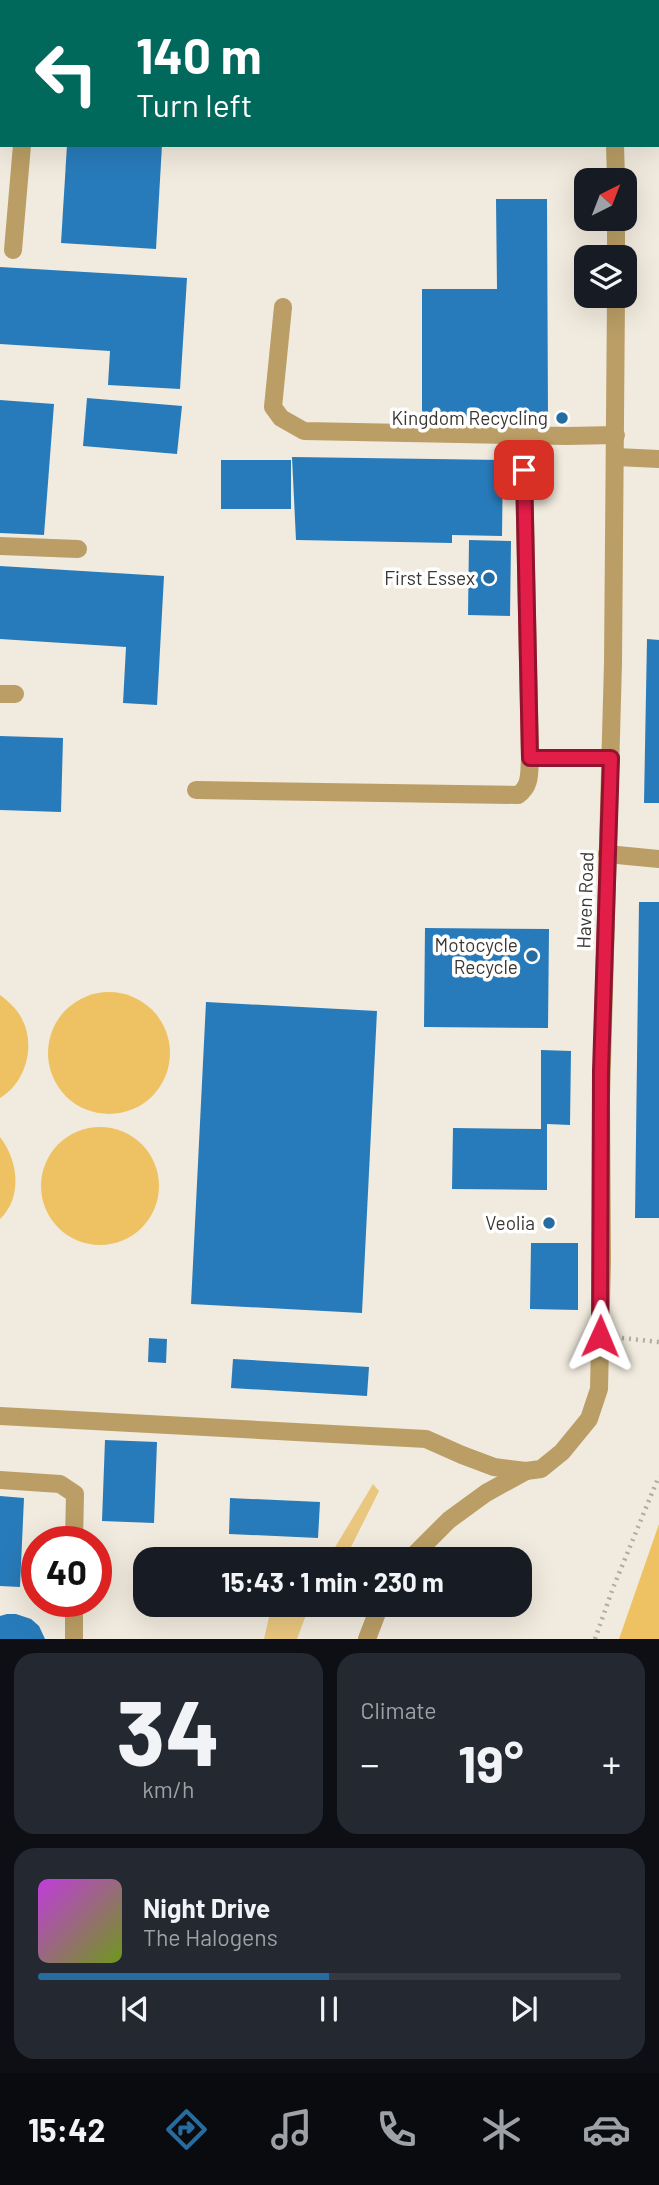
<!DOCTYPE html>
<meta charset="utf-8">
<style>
:root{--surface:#171b24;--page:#242831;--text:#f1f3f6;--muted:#9ea1a6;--line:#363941;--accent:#276ca1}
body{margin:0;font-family:Barlow,sans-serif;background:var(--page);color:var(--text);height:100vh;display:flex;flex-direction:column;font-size:26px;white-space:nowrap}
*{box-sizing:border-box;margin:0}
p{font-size:23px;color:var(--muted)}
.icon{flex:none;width:38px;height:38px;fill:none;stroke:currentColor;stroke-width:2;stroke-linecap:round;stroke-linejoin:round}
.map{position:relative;height:1639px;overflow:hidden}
.side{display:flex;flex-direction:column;gap:14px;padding:14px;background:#0d0f14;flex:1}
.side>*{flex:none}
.banner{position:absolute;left:0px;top:0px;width:660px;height:147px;box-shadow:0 7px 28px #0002;background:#00695c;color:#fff;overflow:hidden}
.needle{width:46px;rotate:42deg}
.tools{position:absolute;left:574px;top:168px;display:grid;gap:14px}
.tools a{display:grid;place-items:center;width:63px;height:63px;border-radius:14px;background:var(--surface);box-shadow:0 7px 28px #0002;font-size:35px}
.speed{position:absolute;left:21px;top:1526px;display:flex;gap:14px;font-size:35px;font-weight:700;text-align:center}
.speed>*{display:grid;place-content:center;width:91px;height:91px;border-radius:50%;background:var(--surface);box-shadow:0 7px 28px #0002;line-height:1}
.speed .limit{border:10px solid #d22;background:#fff;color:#111}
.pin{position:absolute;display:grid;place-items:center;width:60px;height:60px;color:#fff;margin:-30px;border-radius:14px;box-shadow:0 4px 10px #0006}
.me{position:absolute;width:77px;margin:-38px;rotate:1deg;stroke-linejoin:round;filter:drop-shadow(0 0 5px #0008)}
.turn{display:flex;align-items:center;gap:24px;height:147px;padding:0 21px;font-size:32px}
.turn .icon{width:91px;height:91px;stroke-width:2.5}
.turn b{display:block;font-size:49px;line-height:60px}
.big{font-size:52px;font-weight:700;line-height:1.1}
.side .card{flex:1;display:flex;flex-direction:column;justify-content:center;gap:10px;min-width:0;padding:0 24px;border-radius:21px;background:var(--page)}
.side .dial{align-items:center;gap:0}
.dial b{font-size:91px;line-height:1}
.song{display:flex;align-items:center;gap:21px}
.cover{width:84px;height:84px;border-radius:10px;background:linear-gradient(135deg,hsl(290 70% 55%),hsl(80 70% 35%))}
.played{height:7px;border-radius:4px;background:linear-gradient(90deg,var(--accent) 50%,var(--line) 50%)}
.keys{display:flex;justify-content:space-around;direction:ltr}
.heat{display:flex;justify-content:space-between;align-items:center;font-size:38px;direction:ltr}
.side .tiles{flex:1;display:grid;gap:14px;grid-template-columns:1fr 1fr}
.card:last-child{grid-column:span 2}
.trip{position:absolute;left:133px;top:1547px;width:399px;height:70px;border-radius:21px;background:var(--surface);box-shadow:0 7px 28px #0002;font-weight:700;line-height:70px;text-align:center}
.dock{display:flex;height:112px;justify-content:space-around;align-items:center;background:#090b0e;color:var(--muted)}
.dock .icon{width:49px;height:49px}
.dock .active{color:var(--accent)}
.dock b{font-size:32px;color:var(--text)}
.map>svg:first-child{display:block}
.green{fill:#eac77f}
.water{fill:#eec263}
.building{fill:#287bba}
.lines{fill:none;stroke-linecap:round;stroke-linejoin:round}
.path{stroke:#b1aba2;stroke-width:4.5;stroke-dasharray:2 5;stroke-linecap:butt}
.minor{stroke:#ba9e65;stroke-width:18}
.route-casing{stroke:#92132f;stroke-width:18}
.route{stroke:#e11d48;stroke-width:12}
.poi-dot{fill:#276ca1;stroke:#fff;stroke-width:2.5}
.labels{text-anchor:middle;stroke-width:7;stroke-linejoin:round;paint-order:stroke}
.poi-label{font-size:19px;fill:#3a3732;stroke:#fff;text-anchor:end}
.street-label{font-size:19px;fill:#3a3732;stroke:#fff}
</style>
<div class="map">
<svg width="659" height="1639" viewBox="0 0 659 1639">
<rect width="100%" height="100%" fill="#f1eade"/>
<g class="green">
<path d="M373,1484L379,1491L345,1559H328Z"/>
<path d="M286,1605H322L320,1610L309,1607L297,1639H264L270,1613Z"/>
</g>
<g class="water">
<circle cx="109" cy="1053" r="61"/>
<path d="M0,995C9,1002 17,1009 22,1019C36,1045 26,1083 0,1098Z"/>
<circle cx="100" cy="1186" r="59"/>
<path d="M0,1137C18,1160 23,1197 0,1219Z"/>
<path d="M659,1524V1639H619Z"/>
</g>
<g class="building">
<path d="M67,145H162L156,249L61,243Z"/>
<path d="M496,199H547L548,419H422V289H497Z"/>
<path d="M0,267L187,278L180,389L108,385L110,351L0,344Z"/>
<path d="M87,398L182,406L177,454L83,446Z"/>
<path d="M0,400L54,404L44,535L0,533Z"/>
<path d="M292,457L503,460L502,536L452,535V543L296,540Z"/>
<rect x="221" y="460" width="70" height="49"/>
<path d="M469,540L511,541L510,616L468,615Z"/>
<path d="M0,566L164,576L157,705L123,703L126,647L0,639Z"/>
<path d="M647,639L659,640V803H644Z"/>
<path d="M0,736L63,738L61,812L0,810Z"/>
<path d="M639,902H659V1218H635Z"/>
<path d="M425,928L549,929L548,1028L424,1027Z"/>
<path d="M206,1002L377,1011L362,1313L191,1304Z"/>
<path d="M541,1050L571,1051L570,1125L547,1124V1190L452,1189L453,1128L541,1129Z"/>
<path d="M531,1243H578V1310L530,1309Z"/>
<path d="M149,1338L167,1339L166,1363L148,1362Z"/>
<path d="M233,1359L369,1367L367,1396L231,1388Z"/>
<path d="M105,1440L157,1442L154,1523L102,1521Z"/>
<path d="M0,1496L24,1498L20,1587L0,1586Z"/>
<path d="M230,1498L320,1502L318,1538L229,1534Z"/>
<path d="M7,1614H16L31,1619L39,1626L45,1639H0V1616Z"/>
</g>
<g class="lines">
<g class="path">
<path d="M622,1338L659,1342"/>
<path d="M595,1639L613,1588L659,1476"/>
</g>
<g class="minor">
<path d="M611,0V2"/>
<path d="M30,2V0"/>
<path d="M335,2V0"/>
<path d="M0,64H2"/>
<path d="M658,107H659"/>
<path d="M615,145L616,180"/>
<path d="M616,219V257"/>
<path d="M13,250L22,145"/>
<path d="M283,307L273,407L281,418L304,431L567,436L616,435"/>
<path d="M616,457L659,459"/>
<path d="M524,470L530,758"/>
<path d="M0,546L78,549"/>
<path d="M0,694H15"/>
<path d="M196,790L518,795C531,786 529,773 530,758H611"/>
<path d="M607,854L659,859"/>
<path d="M0,1416L426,1439L462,1455L494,1467L526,1471L541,1469L562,1452L589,1419L599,1389L602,1261L601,1098L613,663L616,296"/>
<path d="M0,1480L60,1484L75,1494L74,1542"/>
<path d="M410,1559L449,1520L486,1493L526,1471"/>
<path d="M74,1639V1601"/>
<path d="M367,1639L380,1605"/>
</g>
</g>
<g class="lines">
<g class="route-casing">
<path id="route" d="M524,470L530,758H611L601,1071L600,1336"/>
</g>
<use href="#route" class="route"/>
</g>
<g class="poi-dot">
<circle cx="562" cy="418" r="7"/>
<circle cx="489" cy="578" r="7"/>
<circle cx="532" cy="956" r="7"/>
<circle cx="549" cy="1223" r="7"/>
</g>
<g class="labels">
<g class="poi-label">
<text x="548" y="425">Kingdom Recycling</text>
<text x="475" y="585">First Essex</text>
<text x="518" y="952">Motocycle<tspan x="518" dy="22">Recycle</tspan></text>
<text x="535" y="1230">Veolia</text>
</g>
<g class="street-label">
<text transform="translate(585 900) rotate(-88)" y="7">Haven Road</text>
</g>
</g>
</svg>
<div class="tools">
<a><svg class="needle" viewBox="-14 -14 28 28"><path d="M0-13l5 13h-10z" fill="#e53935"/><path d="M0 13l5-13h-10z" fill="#9ea1a6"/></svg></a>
<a><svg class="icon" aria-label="layers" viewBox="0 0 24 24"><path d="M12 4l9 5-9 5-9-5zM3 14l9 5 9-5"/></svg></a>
</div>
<div class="speed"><div class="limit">40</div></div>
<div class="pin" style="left:524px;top:470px;background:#d93025"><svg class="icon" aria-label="arrive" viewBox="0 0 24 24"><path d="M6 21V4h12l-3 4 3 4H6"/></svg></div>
<svg class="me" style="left:600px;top:1336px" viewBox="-20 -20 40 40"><path d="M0-17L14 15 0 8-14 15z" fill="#e11d48" stroke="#fff" stroke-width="4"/></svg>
<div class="trip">15:43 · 1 min · 230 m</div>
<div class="banner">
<div class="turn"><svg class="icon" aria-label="left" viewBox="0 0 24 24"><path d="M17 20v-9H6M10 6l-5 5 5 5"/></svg><div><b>140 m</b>Turn left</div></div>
</div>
</div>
<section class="side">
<div class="tiles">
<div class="card dial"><b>34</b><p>km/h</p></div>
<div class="card"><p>Climate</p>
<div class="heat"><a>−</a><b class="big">19°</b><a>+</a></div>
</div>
<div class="card">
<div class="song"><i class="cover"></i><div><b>Night Drive</b><p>The Halogens</p></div></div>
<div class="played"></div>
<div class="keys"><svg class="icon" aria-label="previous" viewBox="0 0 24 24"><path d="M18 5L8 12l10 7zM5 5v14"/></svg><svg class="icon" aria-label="pause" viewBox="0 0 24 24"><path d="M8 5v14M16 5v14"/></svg><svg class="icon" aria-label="next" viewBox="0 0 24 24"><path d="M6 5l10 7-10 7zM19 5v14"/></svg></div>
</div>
</div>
</section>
<nav class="dock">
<b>15:42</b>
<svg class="icon active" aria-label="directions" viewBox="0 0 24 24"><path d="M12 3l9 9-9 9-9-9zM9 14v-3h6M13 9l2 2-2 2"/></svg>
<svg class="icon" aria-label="music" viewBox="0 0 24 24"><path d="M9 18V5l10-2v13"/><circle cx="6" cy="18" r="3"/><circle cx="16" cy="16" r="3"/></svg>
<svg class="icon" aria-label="phone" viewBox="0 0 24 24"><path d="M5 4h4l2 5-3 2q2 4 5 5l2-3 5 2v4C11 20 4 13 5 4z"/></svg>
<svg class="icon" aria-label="climate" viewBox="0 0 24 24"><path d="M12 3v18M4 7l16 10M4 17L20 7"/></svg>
<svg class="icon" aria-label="car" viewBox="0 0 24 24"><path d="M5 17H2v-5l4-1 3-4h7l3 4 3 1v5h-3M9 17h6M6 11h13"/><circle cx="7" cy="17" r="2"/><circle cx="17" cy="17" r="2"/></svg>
</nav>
